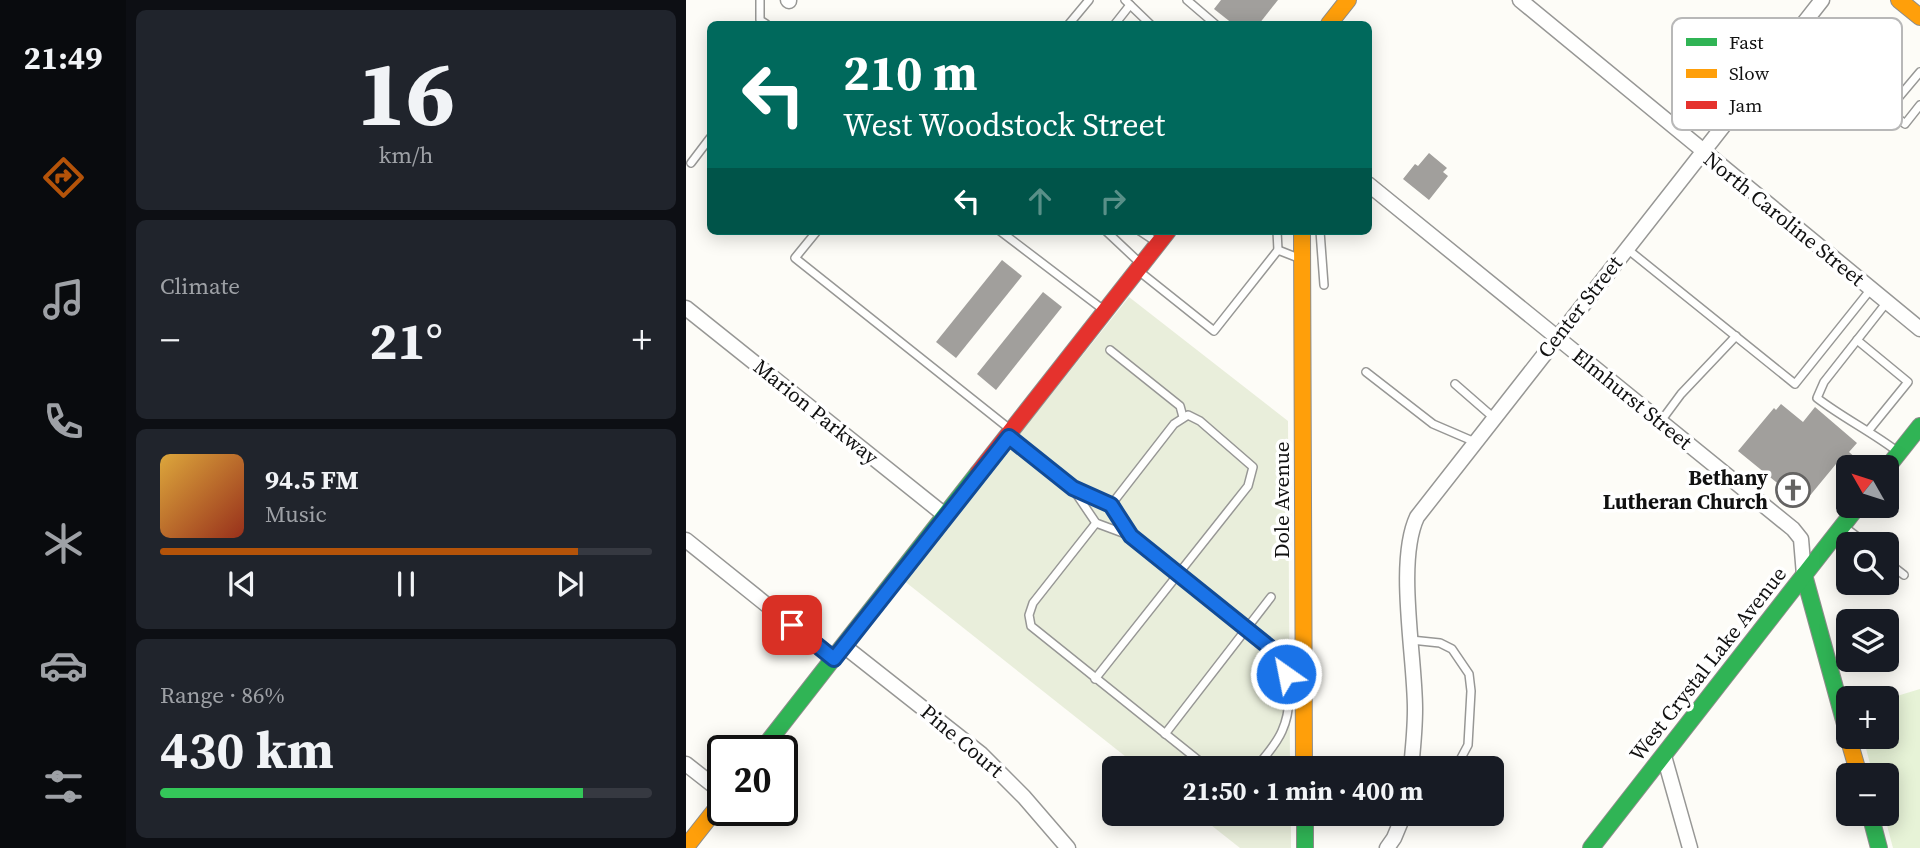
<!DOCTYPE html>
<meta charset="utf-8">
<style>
:root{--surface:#171b24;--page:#20242c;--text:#f1f3f6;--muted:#9ea1a6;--line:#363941;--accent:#b45309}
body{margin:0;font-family:"Source Serif 4",serif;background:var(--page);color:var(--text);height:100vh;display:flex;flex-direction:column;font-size:26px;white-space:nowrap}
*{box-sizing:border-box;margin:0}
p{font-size:23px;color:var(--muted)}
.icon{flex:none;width:38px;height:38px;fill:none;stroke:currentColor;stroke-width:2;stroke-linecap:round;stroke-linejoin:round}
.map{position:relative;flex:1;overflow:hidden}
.details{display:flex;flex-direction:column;gap:10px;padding:10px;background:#0d0f14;width:560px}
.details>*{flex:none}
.top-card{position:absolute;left:21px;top:21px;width:665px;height:214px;border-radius:10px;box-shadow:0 4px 18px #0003;background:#00695c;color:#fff;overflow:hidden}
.needle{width:46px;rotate:309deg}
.tools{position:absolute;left:1150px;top:455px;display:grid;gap:14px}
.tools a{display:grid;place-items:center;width:63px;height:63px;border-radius:10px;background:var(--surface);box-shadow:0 4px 18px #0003;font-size:35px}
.speed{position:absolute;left:21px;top:735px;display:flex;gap:14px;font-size:35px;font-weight:700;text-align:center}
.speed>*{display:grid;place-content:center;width:91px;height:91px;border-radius:50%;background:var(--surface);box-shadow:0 4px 18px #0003;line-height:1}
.speed .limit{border:4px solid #111;border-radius:10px;background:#fff;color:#111}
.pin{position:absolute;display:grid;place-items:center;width:60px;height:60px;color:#fff;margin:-30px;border-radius:14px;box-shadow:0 4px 10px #0006}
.me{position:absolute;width:77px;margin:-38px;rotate:327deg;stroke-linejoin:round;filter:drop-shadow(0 0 5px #0008)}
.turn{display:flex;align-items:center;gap:24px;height:147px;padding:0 21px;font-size:32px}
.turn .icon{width:91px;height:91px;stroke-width:2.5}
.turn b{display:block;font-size:49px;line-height:60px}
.lanes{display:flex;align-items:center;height:66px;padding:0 21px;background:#0003;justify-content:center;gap:35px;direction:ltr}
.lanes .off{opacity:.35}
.big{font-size:52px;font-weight:700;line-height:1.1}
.details .widget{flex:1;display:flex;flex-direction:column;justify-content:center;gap:10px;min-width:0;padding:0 24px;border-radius:10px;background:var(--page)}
.details .dial{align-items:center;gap:0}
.dial b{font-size:91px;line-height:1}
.song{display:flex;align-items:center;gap:21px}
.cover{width:84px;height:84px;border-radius:10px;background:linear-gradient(135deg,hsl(40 70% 55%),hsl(10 70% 35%))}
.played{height:7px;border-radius:4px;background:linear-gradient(90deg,var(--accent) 85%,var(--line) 85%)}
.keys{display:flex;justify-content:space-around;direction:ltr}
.heat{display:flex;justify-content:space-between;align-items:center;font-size:38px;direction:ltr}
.charge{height:10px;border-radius:5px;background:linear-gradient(90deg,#34c759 86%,var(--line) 0)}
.trip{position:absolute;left:416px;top:756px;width:402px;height:70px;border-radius:10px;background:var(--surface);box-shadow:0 4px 18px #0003;font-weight:700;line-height:70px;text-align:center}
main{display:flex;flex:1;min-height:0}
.dock{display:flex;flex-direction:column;width:126px;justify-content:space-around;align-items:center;background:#090b0e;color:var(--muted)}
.dock .icon{width:49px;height:49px}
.dock .active{color:var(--accent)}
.dock b{font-size:32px;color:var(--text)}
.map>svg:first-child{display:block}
.green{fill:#e7f3d7}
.cemetery{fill:#e9eedb}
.building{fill:#a19f9c}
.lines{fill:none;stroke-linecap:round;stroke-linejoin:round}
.lane-casing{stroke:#979795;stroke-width:10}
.street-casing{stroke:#979795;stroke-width:17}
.fast-casing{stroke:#8e8d8b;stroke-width:18}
.slow-casing{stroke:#8e8d8b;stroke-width:18}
.jam-casing{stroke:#8e8d8b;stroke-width:18}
.lane{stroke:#fffffe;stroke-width:7}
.street{stroke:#fffffe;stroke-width:14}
.fast{stroke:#30b455;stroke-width:16}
.slow{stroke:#ff9f0a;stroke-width:16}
.jam{stroke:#e5322d;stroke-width:16}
.route-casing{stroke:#114b97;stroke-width:18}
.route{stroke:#1a73e8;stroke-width:12}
.labels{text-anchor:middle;stroke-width:7;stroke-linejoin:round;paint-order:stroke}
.street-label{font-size:21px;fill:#111;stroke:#fff}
.poi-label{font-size:21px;font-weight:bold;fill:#111;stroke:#fff;text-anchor:end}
.key{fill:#fff;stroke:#b8b8b8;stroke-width:2}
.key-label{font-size:19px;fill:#111}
</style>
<main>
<nav class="dock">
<b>21:49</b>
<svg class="icon active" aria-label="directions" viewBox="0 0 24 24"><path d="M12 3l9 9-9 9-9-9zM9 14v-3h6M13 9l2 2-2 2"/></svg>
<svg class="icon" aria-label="music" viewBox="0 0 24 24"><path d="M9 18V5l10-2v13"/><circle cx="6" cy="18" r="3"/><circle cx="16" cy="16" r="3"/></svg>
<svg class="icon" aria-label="phone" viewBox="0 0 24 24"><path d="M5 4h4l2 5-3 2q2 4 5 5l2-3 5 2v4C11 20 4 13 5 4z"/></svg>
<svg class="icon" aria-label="climate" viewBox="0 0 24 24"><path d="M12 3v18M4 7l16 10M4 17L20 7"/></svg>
<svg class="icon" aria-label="car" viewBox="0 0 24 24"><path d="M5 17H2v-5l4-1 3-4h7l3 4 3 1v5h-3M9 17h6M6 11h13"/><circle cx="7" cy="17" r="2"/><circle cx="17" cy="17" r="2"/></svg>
<svg class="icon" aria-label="filters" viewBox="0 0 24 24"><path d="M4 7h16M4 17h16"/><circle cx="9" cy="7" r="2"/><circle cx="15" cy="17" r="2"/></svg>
</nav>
<section class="details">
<div class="widget dial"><b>16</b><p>km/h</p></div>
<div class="widget"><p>Climate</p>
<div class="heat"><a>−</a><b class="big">21°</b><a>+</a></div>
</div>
<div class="widget">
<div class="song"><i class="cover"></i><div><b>94.5 FM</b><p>Music</p></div></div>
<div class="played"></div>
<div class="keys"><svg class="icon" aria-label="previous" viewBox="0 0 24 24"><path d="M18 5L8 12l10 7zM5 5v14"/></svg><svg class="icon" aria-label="pause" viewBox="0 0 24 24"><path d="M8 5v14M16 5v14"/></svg><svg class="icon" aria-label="next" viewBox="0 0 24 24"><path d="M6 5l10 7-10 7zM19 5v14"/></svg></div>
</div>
<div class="widget"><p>Range · 86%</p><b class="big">430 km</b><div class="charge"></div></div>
</section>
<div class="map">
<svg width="1234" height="848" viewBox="0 0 1234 848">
<rect width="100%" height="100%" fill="#fdfcf7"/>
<path class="green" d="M1234,689V848H1207L1198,814H1200V775H1187L1177,737H1200L1201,699Z"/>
<g class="cemetery">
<path d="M443,297L602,421L604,768H454L217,580Z"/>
<path d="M511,814H605V848H554Z"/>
</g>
<g class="building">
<path d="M535,0H592L573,24H547L528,9Z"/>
<path d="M743,153L761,168L757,172L762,176L743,200L717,179L729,164L732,166Z"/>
<path d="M316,260L336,276L270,358L250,342Z"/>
<path d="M357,292L376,307L310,390L291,374Z"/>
<path d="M1095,404L1117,422L1129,407L1171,443L1163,452L1171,459L1160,473L1150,464L1117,504L1052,451L1088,408L1090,410Z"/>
</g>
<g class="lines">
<g class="lane-casing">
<g id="lane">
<path d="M74,0V20L80,24"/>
<path d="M439,0L464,24"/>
<path d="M501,0L529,24"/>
<path d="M383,24L403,0"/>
<path d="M429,24L444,5"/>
<path d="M1234,72L1202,110L1219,124L1234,105"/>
<path d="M5,163L24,138"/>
<path d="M131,231L109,258L325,430"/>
<path d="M314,231L419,311"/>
<path d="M420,231L455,264"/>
<path d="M454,231L472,243"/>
<path d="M591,231L592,250"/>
<path d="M634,231L638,285"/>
<path d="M940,248L1109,384L1185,289"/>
<path d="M454,272L528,331L592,250L615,259"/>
<path d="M1201,302L1138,382L1131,398C1157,418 1186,432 1212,452"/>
<path d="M1171,340L1222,382L1183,430"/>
<path d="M424,350L494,406L497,417"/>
<path d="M680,372L747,424L789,442"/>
<path d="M769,384L808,418"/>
<path d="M975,421L995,394L1050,336"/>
<path d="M323,437L387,488L425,505L445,536L583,647C604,667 608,704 596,731C590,745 579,756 570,768"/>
<path d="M387,489L410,523L445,536"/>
<path d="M410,523L347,603L343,615L345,626L522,768"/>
<path d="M1157,526L1181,544"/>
<path d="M1200,561L1218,575"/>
<path d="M725,640L754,643L766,649L783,674L785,691L782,745L774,760L765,768"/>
<path d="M409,679L562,486L567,467L514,421L502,415L488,424L425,505"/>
<path d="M479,734L585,597"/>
</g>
</g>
<g class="street-casing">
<g id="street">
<path d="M102,0L103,1"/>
<path d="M834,0L1234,329"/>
<path d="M682,184L1107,529L1115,539L1118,575"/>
<path d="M0,308L260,516"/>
<path d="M0,540L148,659"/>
<path d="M158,646L295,754L338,797L382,848"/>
<path d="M978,756L1004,848"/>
<path d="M0,764L37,793"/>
<path d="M725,768C727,749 729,729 729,709C729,656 710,562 731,517L1136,0"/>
<path d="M701,848L708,838L718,814"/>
</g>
</g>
<g class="fast-casing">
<g id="fast">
<path d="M1200,469L1234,426"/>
<path d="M1118,575L1162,735"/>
<path d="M75,751L292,473"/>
<path d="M619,814V848"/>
<path d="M1184,814L1193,848"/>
<path d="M905,848L1172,506"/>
</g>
</g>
<g class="slow-casing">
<g id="slow">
<path d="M1213,0L1234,17"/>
<path d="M643,24L662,0"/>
<path d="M616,231L618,768"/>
<path d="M1162,737L1173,775"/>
<path d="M0,847L37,800"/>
</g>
</g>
<g class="jam-casing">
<path id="jam" d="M292,473L482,231"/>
</g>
<use href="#lane" class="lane"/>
<use href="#street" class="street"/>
<use href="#fast" class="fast"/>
<use href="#slow" class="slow"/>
<use href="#jam" class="jam"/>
</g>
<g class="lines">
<g class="route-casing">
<path id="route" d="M106,625L148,659L323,437L387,488L425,505L445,536L583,647L596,661L600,674"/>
</g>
<use href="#route" class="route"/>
</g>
<defs>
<g id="church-ring" transform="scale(1.75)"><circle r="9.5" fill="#fff" stroke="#646362" stroke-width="1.5"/><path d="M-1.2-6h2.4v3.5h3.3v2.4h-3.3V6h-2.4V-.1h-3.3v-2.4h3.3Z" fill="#646362"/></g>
</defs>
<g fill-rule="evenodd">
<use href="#church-ring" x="1107" y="490"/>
</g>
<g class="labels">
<g class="street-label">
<text transform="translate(1098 219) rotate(39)" y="7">North Caroline Street</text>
<text transform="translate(894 307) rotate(-52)" y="7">Center Street</text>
<text transform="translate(946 399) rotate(39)" y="7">Elmhurst Street</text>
<text transform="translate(130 412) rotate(39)" y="7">Marion Parkway</text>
<text transform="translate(596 500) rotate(-90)" y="7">Dole Avenue</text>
<text transform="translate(1022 664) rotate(-52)" y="7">West Crystal Lake Avenue</text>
<text transform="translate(276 741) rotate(40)" y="7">Pine Court</text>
</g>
<g class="poi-label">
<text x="1082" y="485">Bethany<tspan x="1082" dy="24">Lutheran Church</tspan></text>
</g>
</g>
<rect x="986" y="18" width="230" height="112" rx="10" class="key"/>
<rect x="1000" y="38" width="31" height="8" fill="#30b455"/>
<rect x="1000" y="69" width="31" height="9" fill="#ff9f0a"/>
<rect x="1000" y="101" width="31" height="8" fill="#e5322d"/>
<g class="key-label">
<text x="1043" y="49">Fast</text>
<text x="1043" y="80">Slow</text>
<text x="1043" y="112">Jam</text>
</g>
</svg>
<div class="tools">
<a><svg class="needle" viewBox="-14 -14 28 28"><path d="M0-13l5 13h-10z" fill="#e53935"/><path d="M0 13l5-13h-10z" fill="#9ea1a6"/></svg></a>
<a><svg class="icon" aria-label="search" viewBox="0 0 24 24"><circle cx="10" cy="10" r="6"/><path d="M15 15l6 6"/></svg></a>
<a><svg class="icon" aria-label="layers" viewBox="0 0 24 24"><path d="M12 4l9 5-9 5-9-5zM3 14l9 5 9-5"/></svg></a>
<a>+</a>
<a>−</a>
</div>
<div class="speed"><div class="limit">20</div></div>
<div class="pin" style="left:106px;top:625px;background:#d93025"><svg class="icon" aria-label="arrive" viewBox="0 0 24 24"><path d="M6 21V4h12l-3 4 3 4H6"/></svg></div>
<svg class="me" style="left:600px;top:674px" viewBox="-20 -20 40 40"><circle r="17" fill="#1a73e8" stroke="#fff" stroke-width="3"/><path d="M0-11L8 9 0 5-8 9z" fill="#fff"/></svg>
<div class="trip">21:50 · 1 min · 400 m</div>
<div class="top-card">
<div class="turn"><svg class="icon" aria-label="left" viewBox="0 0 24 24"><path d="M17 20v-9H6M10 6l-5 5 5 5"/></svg><div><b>210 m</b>West Woodstock Street</div></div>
<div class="lanes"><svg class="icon" aria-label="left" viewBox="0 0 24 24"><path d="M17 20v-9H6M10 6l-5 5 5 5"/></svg><svg class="icon off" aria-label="ahead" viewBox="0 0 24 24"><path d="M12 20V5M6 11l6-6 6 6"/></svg><svg class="icon off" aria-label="right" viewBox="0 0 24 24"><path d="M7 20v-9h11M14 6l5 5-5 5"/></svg></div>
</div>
</div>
</main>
